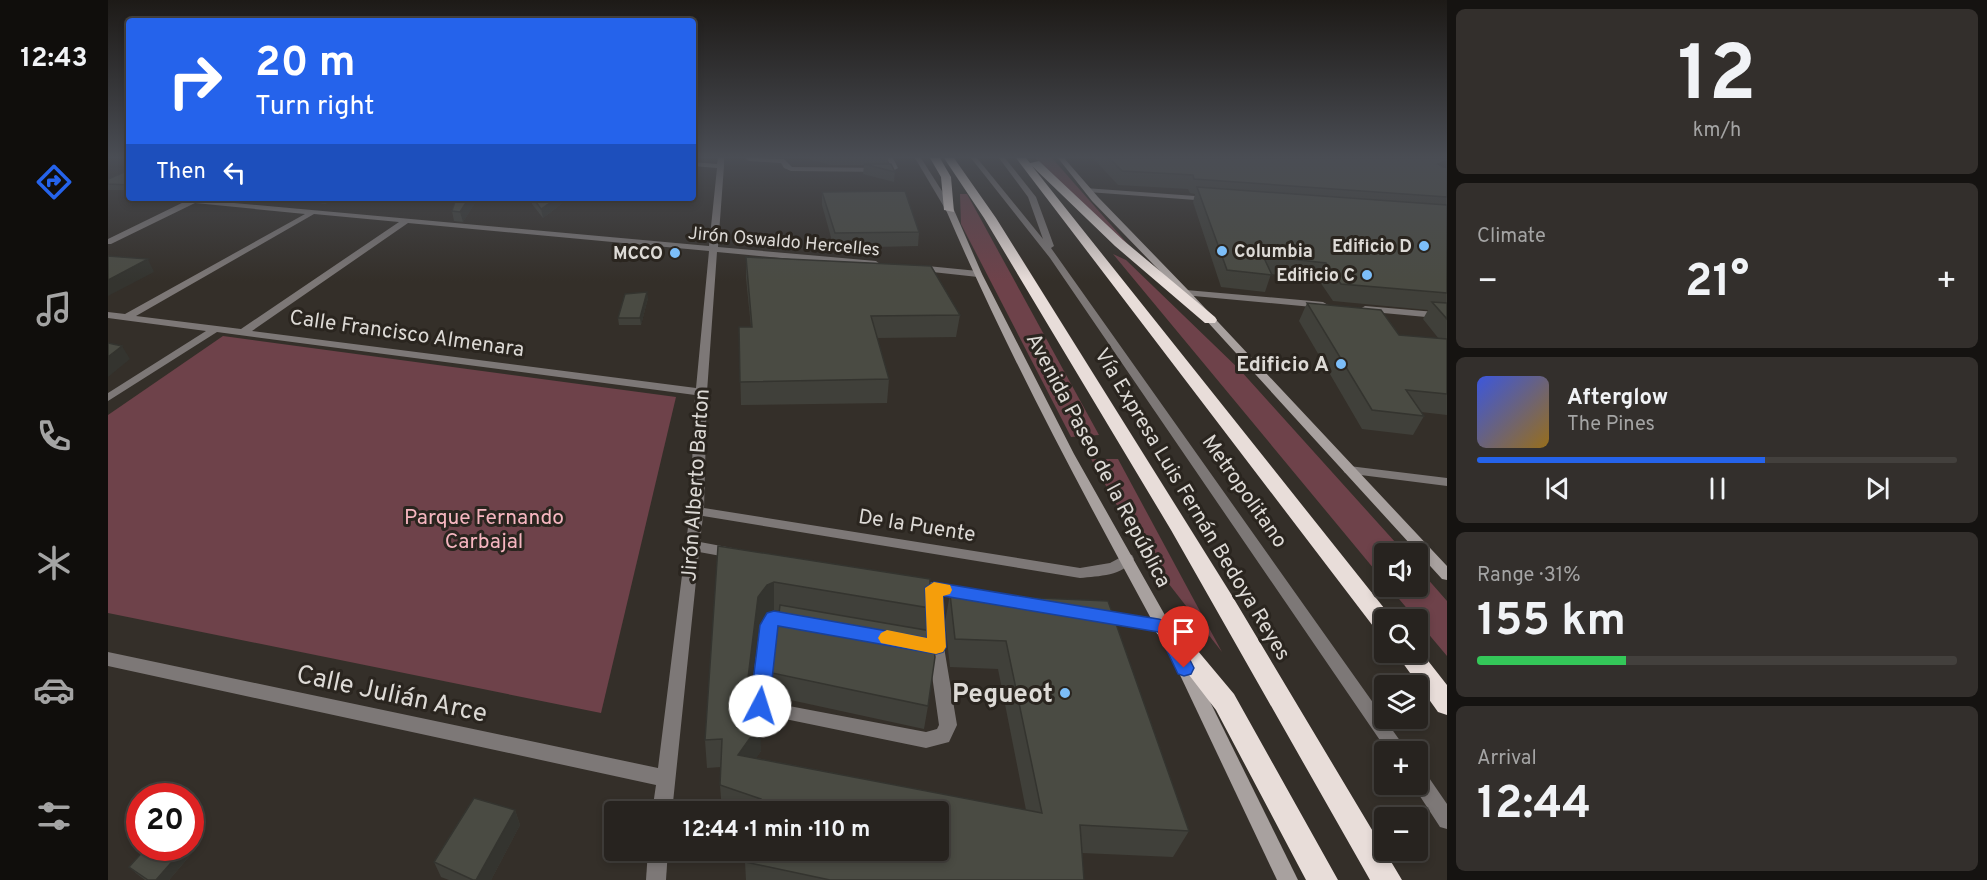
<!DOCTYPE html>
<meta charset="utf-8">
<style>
:root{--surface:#27231f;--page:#332f2c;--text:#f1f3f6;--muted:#a4a4a4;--line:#43403d;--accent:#2563eb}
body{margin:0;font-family:Overpass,sans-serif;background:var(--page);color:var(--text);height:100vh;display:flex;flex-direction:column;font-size:22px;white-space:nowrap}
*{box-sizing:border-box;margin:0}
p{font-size:20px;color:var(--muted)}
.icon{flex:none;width:33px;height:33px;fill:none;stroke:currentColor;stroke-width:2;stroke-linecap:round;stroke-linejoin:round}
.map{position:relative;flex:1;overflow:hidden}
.drawer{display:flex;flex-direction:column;gap:9px;padding:9px;background:#151311;width:540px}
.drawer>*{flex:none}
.guide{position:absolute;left:18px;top:18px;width:570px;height:183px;border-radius:6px;box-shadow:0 3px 9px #0003,0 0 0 2px var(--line);background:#2563eb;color:#fff;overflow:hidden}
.buttons{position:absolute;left:1266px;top:543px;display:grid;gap:12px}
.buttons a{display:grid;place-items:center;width:54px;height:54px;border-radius:6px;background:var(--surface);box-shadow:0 3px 9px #0003,0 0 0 2px var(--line);font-size:30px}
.speed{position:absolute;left:18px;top:783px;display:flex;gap:12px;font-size:30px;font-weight:700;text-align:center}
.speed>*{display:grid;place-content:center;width:78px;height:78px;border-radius:50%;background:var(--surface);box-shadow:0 3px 9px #0003,0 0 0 2px var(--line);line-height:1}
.speed .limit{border:9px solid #d22;background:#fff;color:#111}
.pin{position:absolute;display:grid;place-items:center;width:51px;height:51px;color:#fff;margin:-62px -26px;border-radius:50% 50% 50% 0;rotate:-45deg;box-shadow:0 0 6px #0007}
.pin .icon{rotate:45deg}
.me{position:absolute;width:66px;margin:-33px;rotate:5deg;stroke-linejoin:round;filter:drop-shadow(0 0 4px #0008)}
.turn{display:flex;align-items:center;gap:21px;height:126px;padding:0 30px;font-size:27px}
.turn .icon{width:78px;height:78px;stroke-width:2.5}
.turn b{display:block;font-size:42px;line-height:51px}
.then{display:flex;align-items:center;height:57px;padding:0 30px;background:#0003;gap:12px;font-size:22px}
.big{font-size:45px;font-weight:700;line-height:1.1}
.drawer .card{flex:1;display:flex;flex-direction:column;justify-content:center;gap:9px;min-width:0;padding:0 21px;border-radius:9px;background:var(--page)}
.drawer .dial{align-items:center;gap:0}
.dial b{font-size:78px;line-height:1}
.song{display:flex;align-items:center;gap:18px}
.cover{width:72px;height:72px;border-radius:9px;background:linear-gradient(135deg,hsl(230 70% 55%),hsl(40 70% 35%))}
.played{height:6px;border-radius:3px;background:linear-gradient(90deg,var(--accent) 60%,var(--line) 60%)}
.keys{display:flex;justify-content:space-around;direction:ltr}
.heat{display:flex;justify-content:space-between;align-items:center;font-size:33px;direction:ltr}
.charge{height:9px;border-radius:4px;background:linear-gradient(90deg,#34c759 31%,var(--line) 0)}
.trip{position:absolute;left:496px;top:801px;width:345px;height:60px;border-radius:6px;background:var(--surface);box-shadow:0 3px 9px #0003,0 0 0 2px var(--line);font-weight:700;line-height:60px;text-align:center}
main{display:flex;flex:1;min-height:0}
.dock{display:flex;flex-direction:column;width:108px;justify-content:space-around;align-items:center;background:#100e0c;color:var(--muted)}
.dock .icon{width:42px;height:42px}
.dock .selected{color:var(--accent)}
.dock b{font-size:27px;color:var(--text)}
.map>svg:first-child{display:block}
.green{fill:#6e424a}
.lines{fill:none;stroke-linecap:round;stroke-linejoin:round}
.service{fill:#7d7877;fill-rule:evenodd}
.pedestrian{fill:#7d7877;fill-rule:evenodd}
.minor{fill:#7d7877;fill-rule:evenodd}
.tertiary{fill:#7d7877;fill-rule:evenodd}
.secondary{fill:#a8a19f;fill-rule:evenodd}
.motorway{fill:#e8ddd9;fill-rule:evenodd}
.wall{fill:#40403a}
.shaded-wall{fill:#34342f}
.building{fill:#4a4b43;stroke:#34342f;stroke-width:1.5}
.route{fill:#2563eb;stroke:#184099;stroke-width:1.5}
.slow{fill:#f59e0b}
.poi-dot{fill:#7cbef9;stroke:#2a251f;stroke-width:2}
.labels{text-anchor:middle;stroke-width:6;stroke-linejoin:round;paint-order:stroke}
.far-street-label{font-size:18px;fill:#dddad6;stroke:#2a251f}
.far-poi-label{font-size:18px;font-weight:bold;fill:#dddad6;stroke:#2a251f;text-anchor:end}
.street-label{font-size:21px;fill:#dddad6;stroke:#2a251f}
.poi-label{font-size:21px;font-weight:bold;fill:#dddad6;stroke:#2a251f;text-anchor:end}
.park-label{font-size:21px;fill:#f6b6c0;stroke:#2a251f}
.near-street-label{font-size:26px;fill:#dddad6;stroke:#2a251f}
.near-poi-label{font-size:26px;font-weight:bold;fill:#dddad6;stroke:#2a251f;text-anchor:end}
</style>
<main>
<nav class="dock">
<b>12:43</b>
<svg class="icon selected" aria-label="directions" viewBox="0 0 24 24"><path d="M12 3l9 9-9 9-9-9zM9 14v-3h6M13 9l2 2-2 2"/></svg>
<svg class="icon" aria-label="music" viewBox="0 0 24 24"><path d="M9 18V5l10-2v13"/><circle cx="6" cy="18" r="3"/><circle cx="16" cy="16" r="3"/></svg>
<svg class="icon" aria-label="phone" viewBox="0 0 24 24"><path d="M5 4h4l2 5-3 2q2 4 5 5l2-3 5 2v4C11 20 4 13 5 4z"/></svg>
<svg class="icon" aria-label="climate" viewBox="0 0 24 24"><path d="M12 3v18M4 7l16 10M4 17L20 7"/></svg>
<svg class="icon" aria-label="car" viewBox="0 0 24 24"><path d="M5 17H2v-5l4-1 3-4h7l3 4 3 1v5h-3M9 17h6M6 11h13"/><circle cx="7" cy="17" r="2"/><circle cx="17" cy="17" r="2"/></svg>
<svg class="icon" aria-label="filters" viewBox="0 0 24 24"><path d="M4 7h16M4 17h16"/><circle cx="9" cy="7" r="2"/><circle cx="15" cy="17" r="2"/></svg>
</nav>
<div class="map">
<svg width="1339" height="880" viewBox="0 0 1339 880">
<rect width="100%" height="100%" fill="#342f29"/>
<g class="green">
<path d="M927,158H944L1025,250Z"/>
<path d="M852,194H859L991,435L963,437L853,224Z"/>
<path d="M1005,254L1018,260L1132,370L1297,553L1276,554V581Z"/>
<path d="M115,336L568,397L493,713L0,613V415Z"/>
<path d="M983,459H1010L1114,652L1032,547Z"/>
<path d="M1310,568L1339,601V656L1281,587L1310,586Z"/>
</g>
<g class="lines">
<g class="service">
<path d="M639,158L676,159L684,167L782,168L783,167L779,158H785L790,168L783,172L683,171L676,168L673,163L641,161L638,159Z"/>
<path d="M863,158H869L935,239L920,197L891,158H897L928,197L946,246L943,248L1300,752H1280L942,258Z"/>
<path d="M826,582L831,584L833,588L836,647L849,725L841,742L818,748L648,713L642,703C645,686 649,625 660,615C666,609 683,613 691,616L694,620L691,624L686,626L670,624L669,626L660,702L818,732L829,729L831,725L820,647L819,588L821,584Z"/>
<path d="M1310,769L1317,772L1339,804V829L1332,827L1304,784H1310Z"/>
</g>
<g class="pedestrian">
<path d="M1078,290L1215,302L1220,305L1215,308L1075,295V291Z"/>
<path d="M1257,306L1339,313V319L1254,311L1252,309Z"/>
</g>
<g class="minor">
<path d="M610,158H616V166L610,247L768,261L772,264L768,267L609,252L599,392L596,508L972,568L1002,563L1019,554L1024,555L1026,559C1015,576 991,576 972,578L595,516L592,542L624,548L629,549L631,553L629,557L624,558L591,552L564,812H544L548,785L0,666V652L550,768L582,511L587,395L109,332L0,401V393L98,331L0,318V312L17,314L197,214L87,203L3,244H0V239L82,199L93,198V200L601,246L609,168L585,166V162L609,164ZM206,214L291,222L133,329L28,316ZM300,223L601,251L588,388L144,331Z"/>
<path d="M977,188L1101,197L1105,199L1101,201L980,192L976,190Z"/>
<path d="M809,265L870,271L874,274L870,277L806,270V266Z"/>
<path d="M807,580L881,591L886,593L889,597L886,601L881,603L807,590L802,589L800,585L802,581Z"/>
<path d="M990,609L1056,620L1062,622L1064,626L1062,630L1056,632L990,621L985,619L982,615L985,611Z"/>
<path d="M540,850H560L558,880H538Z"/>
</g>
<g class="tertiary">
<path d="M807,158H813L846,210L845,212H839Z"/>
<path d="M1241,466L1339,478V486L1237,473L1235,470Z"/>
</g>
<g class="secondary">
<path d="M950,158H956L990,197L1081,291L1339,566V580L1334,579L1075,295L984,201Z"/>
<path d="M839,208L846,210L874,274L966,454L1067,633L1065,637L1059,639L1053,637C977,497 901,357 838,210Z"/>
<path d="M1071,649L1077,651L1190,880H1169L1063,656L1065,651Z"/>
</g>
<g class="motorway">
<path d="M822,158H832L843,177L846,212L836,210L833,177Z"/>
<path d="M836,158H846L888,218L1123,594L1294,880H1262L1063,530L876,218Z"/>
<path d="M908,158H918L922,163L931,161L1015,240L1107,317L1109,320L1107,323H1097L1007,246L924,166L1284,618L1285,620H1276V633L1268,630Z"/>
<path d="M1056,617L1064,620L1126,694L1230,880H1198L1108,710L1048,632L1044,626L1048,620Z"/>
<path d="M1310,648L1339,685V715L1330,712L1287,652H1310Z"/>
</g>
</g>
<g class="wall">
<path d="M696,158H780L779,164L787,172L786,182L755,174L756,165H723Z"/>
<path d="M985,158H1339V415L1313,412L1316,416L1305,435L1254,429L1191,321L1199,303L1291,335L1331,339L1315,319L1320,310L1225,301L1210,279L1163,274L1157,292L1113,287L1085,202L1087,194L1082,193L1080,189L1010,185Z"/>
<path d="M585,162L588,163V173L587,198H585Z"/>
<path d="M21,170V190H0V179Z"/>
<path d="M714,192L811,232L810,246L726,248L714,205Z"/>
<path d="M164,198H229L218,204Z"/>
<path d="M348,198H370L355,222L346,221L344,211Z"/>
<path d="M423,198H461L435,218L424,204Z"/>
<path d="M638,257L852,315L848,337L769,338L781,379L779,403L633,405L631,327H643L638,278Z"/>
<path d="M540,298L533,325H511L510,318Z"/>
<path d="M610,546L822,608L819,630L820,706L816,729L664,696V673L671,611L666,610L659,613L651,625L643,684L653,751L648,758L918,810L890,669L842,667L837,622L842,594L1000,601L1081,831L1065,857L974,853L976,880H638L637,862L831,812H614L612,785L613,767L599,768L597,740Z"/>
<path d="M407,810L412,825L383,880H341L333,877L326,862Z"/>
<path d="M91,845L61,880H37L29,874L21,867Z"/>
</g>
<g class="shaded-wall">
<path d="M1339,160V170L1330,164Z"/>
<path d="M588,163V173L587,198L586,187Z"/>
<path d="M216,198H229L218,204Z"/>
<path d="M361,198H370L355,222L352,212Z"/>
<path d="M449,198H461L435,218L433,209Z"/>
<path d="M40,259L46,272L0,296V280Z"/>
<path d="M539,292L540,298L533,325L532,318Z"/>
<path d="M14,346L22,359L0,377V357Z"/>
<path d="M666,582V610L659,613L651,625L641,706L640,678L650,597L659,585Z"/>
<path d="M652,724L653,751L632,782L630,755Z"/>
<path d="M407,810L412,825L383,880H368Z"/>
<path d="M84,838L91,845L61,880H48L76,848H82V840Z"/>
</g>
<g class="building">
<path d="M1001,158H1339V160L1330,164L1335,167H1339V197L1086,179L1085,175L1014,171Z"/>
<path d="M585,162L588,163L586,187H585Z"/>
<path d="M756,164H783L787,172Z"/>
<path d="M21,170V185L0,184V179Z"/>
<path d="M1089,187L1339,205V293L1233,284L1218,263L1155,256L1164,275L1119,270Z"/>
<path d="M797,191L811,232L727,233L714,192Z"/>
<path d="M348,198H361L352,212L344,211Z"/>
<path d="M425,198H449L433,209Z"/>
<path d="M0,256L40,259L0,280Z"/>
<path d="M638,257L823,266L852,315L763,316L781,379L632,382L631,327H644Z"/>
<path d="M539,292L532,318H510L517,294Z"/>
<path d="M1324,302L1339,303V319Z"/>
<path d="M1199,303L1273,310L1291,335L1339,339V394L1298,390L1316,416L1264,410Z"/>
<path d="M0,343L14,346L0,357Z"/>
<path d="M610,546L822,579V608L666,582L659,585L650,597L640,678L643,684L651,688L652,724L630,755L934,813L898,641L847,639L842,594L1000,601L1081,831L972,825L976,880H722L637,862L640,850H831V812H650L653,799L612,785L614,739L597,740Z"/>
<path d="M672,605L823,631L827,657L820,706L664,673Z"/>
<path d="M366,798L407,810L368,880H365L326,862Z"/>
<path d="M38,848H76L48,880H40L21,867Z"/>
</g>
<linearGradient id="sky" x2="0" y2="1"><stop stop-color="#1d1a17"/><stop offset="0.56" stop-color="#4a4d54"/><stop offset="1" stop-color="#4a4d54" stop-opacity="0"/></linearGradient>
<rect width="1339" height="281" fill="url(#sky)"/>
<path class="route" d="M826,582L1062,621L1086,668L1083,674L1076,676L1070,674L1050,632L835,596L838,647L835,652L828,654L670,626L661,706L658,712L652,714L645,712L642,706L652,625L659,613L666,611L819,638L817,588Z"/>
<path class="slow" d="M826,582L842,585L844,590L842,594L835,596L838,647L835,652L828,654L773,643L770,638L773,633L779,630L819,638L817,588Z"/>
<g class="poi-dot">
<circle cx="1316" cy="246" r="6"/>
<circle cx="1114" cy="251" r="6"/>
<circle cx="567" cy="253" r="6"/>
<circle cx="1259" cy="275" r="6"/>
<circle cx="1233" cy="364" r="6"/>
<circle cx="957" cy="693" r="6"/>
</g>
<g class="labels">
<g class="far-street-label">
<text transform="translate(676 241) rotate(5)" y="6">Jirón Oswaldo Hercelles</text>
</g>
<g class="far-poi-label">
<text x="1304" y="252">Edificio D</text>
<text x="1126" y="257" text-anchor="start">Columbia</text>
<text x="555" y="259">MCCO</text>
<text x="1247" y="281">Edificio C</text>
</g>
<g class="street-label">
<text transform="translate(299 333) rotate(8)" y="7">Calle Francisco Almenara</text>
<text transform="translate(991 460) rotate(62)" y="7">Avenida Paseo de la República</text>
<text transform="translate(587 485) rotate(-86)" y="7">Jirón Alberto Barton</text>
<text transform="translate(1137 491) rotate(55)" y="7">Metropolitano</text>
<text transform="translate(1085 504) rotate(59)" y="7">Vía Expresa Luis Fernán Bedoya Reyes</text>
<text transform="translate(809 525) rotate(9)" y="7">De la Puente</text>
</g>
<g class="poi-label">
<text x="1221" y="371">Edificio A</text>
</g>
<g class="park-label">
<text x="376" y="524">Parque Fernando<tspan x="376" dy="24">Carbajal</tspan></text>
</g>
<g class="near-street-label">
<text transform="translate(284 693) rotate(12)" y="9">Calle Julián Arce</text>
</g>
<g class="near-poi-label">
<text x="945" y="702">Pegueot</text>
</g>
</g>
</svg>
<div class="buttons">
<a><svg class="icon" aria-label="sound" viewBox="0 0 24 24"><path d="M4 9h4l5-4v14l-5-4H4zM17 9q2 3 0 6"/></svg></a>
<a><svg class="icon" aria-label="search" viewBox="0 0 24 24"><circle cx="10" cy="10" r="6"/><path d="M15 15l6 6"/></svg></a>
<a><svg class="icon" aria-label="layers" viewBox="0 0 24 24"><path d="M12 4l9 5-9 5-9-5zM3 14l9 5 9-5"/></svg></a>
<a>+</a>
<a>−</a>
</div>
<div class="speed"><div class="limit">20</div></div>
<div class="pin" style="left:1076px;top:668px;background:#d93025"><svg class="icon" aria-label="arrive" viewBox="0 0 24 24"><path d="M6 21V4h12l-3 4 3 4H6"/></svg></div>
<svg class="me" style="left:652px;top:706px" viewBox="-20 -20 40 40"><circle r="19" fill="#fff"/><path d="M0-13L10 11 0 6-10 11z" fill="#2563eb"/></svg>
<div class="trip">12:44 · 1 min · 110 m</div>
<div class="guide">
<div class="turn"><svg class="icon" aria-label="right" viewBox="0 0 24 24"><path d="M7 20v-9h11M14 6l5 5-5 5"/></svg><div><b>20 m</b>Turn right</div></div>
<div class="then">Then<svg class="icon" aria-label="left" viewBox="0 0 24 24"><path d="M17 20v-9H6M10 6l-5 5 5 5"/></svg></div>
</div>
</div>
<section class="drawer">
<div class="card dial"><b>12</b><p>km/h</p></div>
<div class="card"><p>Climate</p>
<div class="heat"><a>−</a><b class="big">21°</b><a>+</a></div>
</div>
<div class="card">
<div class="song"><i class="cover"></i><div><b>Afterglow</b><p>The Pines</p></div></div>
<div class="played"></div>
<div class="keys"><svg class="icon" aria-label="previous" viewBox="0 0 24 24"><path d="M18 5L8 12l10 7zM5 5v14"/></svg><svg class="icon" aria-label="pause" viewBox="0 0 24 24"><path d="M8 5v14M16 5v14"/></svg><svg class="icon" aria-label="next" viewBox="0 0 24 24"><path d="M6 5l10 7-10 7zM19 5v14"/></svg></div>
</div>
<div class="card"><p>Range · 31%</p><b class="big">155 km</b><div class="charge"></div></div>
<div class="card"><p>Arrival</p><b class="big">12:44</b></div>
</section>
</main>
